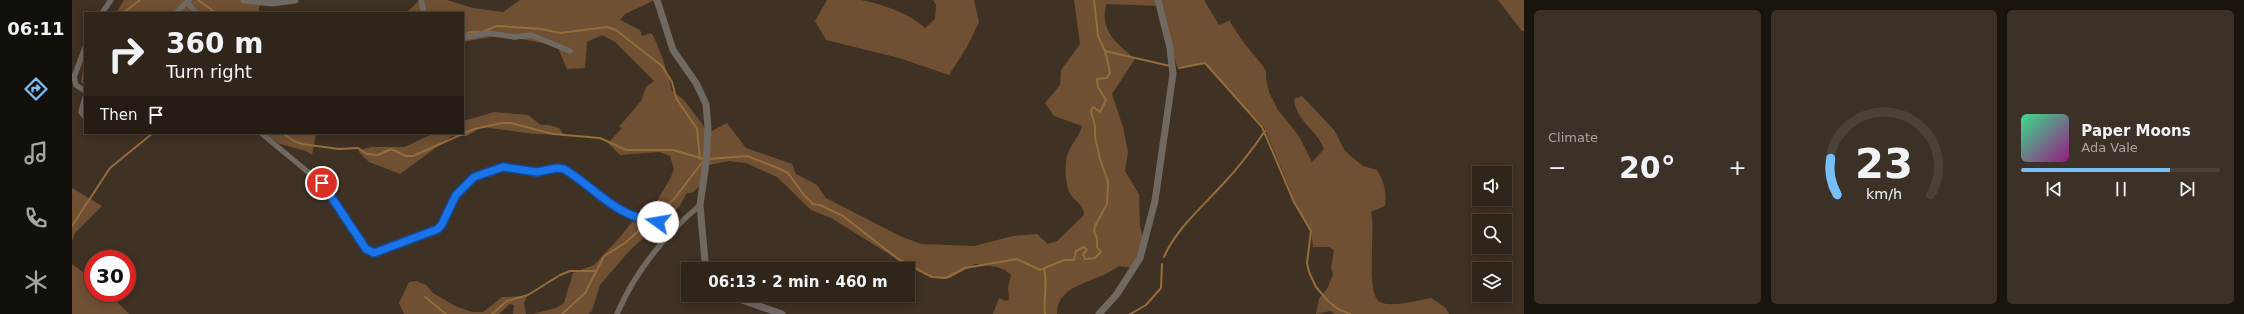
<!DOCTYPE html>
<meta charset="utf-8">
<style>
:root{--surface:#2f251a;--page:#3b3127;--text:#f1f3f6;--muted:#a7a5a2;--line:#4a4239;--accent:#78bff8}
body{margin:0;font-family:"DejaVu Sans",sans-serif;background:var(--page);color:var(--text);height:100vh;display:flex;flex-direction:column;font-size:15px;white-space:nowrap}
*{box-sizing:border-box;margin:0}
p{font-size:13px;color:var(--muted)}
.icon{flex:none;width:22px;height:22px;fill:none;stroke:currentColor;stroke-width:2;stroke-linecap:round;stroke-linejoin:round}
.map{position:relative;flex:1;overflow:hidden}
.sheet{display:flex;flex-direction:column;gap:10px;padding:10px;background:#1a140e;width:720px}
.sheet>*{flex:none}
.hud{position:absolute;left:12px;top:12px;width:380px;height:122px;border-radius:0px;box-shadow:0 2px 10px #0003,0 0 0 1px var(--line);background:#2f251a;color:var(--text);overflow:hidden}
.buttons{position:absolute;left:1400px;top:166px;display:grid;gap:8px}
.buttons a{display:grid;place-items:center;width:40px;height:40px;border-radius:0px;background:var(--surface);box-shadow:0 2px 10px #0003,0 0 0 1px var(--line);font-size:20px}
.speed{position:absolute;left:12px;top:250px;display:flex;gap:8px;font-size:20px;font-weight:700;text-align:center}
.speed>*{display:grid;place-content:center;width:52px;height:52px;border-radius:50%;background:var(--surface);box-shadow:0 2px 10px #0003,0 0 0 1px var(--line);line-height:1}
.speed .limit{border:6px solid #d22;background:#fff;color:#111}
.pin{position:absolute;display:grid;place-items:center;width:34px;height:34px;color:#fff;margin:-17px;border:2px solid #fff;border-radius:50%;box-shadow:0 1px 4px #0007}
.me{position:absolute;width:44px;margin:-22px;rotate:283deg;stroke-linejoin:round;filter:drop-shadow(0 0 3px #0008)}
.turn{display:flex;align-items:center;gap:14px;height:84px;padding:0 16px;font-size:18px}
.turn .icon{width:52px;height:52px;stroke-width:2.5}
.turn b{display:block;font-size:28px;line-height:34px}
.then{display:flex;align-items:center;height:38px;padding:0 16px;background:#0003;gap:8px;font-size:15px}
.big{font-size:30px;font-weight:800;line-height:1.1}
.sheet .widget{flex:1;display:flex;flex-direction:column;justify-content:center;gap:6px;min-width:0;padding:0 14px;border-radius:6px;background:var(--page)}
.sheet .dial{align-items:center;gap:0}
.dial svg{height:104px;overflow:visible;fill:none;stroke:var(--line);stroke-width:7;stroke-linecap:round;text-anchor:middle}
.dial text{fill:var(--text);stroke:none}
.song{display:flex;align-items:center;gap:12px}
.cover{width:48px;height:48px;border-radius:6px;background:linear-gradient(135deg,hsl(150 70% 55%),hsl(310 70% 35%))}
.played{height:4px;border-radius:2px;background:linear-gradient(90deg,var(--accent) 75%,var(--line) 75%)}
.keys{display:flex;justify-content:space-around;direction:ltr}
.heat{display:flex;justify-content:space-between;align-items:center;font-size:22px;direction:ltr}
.sheet .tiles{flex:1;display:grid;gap:10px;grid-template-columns:repeat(3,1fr)}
.trip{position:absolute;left:609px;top:262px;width:234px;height:40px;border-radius:0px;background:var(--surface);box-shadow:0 2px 10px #0003,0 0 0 1px var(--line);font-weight:800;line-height:40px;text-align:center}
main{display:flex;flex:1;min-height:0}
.menu{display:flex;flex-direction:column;width:72px;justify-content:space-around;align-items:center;background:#130f0a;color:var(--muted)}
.menu .icon{width:28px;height:28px}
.menu .current{color:var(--accent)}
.menu b{font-size:18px;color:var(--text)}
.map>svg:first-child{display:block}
.green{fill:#705033}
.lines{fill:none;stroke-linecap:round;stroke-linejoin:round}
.stream{stroke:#946d3c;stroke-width:2}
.minor{stroke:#706962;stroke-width:5.5}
.tertiary{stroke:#706962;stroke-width:7}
.route-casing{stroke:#114b97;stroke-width:10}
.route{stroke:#1a73e8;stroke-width:7}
</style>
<main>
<nav class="menu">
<b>06:11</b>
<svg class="icon current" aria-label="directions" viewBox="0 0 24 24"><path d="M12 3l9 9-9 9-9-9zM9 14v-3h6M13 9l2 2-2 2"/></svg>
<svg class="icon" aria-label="music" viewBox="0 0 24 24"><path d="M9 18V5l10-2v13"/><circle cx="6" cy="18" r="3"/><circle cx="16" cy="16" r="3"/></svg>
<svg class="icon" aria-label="phone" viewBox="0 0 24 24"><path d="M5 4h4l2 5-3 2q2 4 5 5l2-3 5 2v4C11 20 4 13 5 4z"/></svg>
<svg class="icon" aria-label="climate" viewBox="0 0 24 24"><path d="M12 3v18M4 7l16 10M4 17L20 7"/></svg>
</nav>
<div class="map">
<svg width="1452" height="314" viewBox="0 0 1452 314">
<rect width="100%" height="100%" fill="#3f3123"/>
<g class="green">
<path d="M52,0H173L188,4L186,13H127L122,6L115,13H44Z"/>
<path d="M348,0H375L401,8L431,12L448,0H583L553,14L548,20L568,30L570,36L579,33C585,39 599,82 600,91L612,100L634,129L638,132L655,123L674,148L720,164L724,174L745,185L754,198L828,236L849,244L902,246L941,236L965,234L976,244L985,241L1012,215C1012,204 1001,200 997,192C993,182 992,160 997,151C1001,142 1007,137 1010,126L982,116L973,103L988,85L989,70L1008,44L1002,0H1132L1147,25L1159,20L1158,22L1172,43L1191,66L1194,71V79L1197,92L1206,110L1227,136L1240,162L1252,149C1246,131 1223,120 1222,99L1230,96L1262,130L1273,151L1291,166L1305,170C1312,182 1315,192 1313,206L1299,212C1304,229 1293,294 1308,302C1318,308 1348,300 1359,298L1374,308L1377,314H1263L1258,311L1244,314L1247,299L1256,287L1261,274L1259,268L1262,250L1257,247H1241L1239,229L1227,211L1192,127L1134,64L1105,67L1091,6L1034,4C1028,32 1044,42 1063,59L1040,94L1051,127L1056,152L1053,171L1067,194L1068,226L1072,243L1060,268L1047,266C1028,282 984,283 985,314H921L927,298L934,301L937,299L936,288L939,275L933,270L925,267L903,264L878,278L858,277L838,267L759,218L739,210L705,177L674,163L657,161L637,165C631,173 628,195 615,193L607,207L559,249L528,285L520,311L516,314H460L484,308L492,303L501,273L522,265L549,236L559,223L580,209L598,179L602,169L598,156L587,152L548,155L536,143L550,128L547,127L569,101L574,87L582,81L543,42L530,35L515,42L513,68L495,69L485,46L430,35L391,42V13H334Z"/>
<path d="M755,0C765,0 778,0 789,0C810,4 837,13 853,28L863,19L864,5L861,0H902L907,22L895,47L877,75L827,58L754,40L743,21Z"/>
<path d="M1426,0H1452V31H1450Z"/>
<path d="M13,54V83H9Z"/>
<path d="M422,112L456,115L469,125H477L487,128L492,135L462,134L410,127L395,136H380L328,174L297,162L286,151L299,147H333L362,133H391V121Z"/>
<path d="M192,133H244L240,155L234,151L208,144Z"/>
<path d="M0,188L30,206L3,233L0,241Z"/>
<path d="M0,264L21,280V293H36L57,314H0Z"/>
<path d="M344,281L354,285L361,293L383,306L400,312H411L430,297L455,296L452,303L454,314H441L442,305L438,304L427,314H332L327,303L337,282Z"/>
</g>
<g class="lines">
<g class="stream">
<path d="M126,0L144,13"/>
<path d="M51,13L68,0"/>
<path d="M412,31L425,26L470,29L488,33L535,27L544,30L590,66L600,82L604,98L625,129L628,159"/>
<path d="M393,35L398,32H408"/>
<path d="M1033,51L1098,66"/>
<path d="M1107,68L1133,63L1190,127L1222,202L1239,231L1235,263L1237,272L1244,287L1256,301L1266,309L1278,314"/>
<path d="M210,133L222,141L230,144L267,149L286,148L295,154L306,155L319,149L334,156H341L402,129L430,123H439L481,134L528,138L554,150H601L632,159"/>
<path d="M636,159L675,156L708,169L716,173L732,195L741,204L748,205L771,216L826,259L860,277L874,278L893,268L945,259L968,270L992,260H1002L1004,251L1012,247L1015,250L1011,254L1013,259L1023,258L1029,252L1025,247V238L1022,231L1023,226L1035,204L1036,182L1028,159L1023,137V126L1019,111L1021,107L1028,112L1034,100L1026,87L1025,79L1035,78L1038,72L1033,51L1026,36L1022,0"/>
<path d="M0,226L38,168L81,133"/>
<path d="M1092,257C1104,229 1131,206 1151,184C1167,167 1180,150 1193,131"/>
<path d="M972,269C976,284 971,298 973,314"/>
<path d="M353,297L374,314"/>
<path d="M420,314L435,301L456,295L488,275L498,271H523"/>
<path d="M490,314L513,293L532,256L553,243L602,199L632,160"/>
<path d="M1058,314L1074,305L1089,288L1090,264"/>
</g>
<g class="minor">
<path d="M349,0L352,13"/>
<path d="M116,3L124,13"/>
<path d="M30,13L39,0"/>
<path d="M104,13L117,0"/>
<path d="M391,38L415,33L443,37L459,35L498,51"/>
<path d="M13,48L2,77L4,85L13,91"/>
<path d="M13,97L9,112L13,117"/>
<path d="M189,133L254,187L294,249L299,252L309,251L366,229C374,222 376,209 381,199C391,182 414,166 434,167C444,167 454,171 465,172C474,172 482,166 492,169L540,207L601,229"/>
<path d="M545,314C563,272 593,235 628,205"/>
</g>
<g class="tertiary">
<path d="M172,0L200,3L223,0"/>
<path d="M585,0L601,50L624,83L634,104L636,128L634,163L628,205L633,261L636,269"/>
<path d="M656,295L710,314"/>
<path d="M1027,314L1045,294L1068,258L1083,201L1101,74L1098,48L1086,0"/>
</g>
</g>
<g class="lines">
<g class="route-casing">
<path id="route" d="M250,183L294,249L302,253L366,229L370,224L384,195L402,177L431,167L465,172L485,168L492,169C525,189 543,217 586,222"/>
</g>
<use href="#route" class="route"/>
</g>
</svg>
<div class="buttons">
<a><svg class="icon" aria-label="sound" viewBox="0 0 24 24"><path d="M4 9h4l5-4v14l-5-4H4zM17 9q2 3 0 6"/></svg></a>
<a><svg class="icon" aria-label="search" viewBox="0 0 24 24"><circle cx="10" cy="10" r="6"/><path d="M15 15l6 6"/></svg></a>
<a><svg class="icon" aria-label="layers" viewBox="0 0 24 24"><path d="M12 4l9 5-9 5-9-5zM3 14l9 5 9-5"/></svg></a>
</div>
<div class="speed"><div class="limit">30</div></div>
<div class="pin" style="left:250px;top:183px;background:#d93025"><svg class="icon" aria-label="arrive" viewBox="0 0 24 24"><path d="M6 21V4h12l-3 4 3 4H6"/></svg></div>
<svg class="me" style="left:586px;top:222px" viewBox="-20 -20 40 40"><circle r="19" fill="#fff"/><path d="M0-13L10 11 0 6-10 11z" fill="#1a73e8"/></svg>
<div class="trip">06:13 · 2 min · 460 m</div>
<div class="hud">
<div class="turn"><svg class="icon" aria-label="right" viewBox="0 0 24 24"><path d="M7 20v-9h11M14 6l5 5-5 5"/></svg><div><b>360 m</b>Turn right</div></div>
<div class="then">Then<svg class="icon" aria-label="arrive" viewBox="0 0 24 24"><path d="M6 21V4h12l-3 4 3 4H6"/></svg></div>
</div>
</div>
<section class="sheet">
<div class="tiles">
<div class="widget"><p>Climate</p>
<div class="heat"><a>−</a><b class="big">20°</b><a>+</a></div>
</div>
<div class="widget dial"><svg viewBox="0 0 100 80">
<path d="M14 69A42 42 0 1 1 86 69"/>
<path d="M14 69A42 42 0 0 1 9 41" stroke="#78bff8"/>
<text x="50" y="56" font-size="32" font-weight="700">23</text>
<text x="50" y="72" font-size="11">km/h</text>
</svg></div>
<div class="widget">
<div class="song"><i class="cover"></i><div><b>Paper Moons</b><p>Ada Vale</p></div></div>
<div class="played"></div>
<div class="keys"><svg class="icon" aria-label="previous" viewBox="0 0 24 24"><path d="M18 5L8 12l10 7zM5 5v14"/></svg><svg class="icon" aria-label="pause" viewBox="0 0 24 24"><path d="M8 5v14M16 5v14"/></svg><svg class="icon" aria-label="next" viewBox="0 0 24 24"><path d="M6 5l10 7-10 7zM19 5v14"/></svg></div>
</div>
</div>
</section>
</main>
